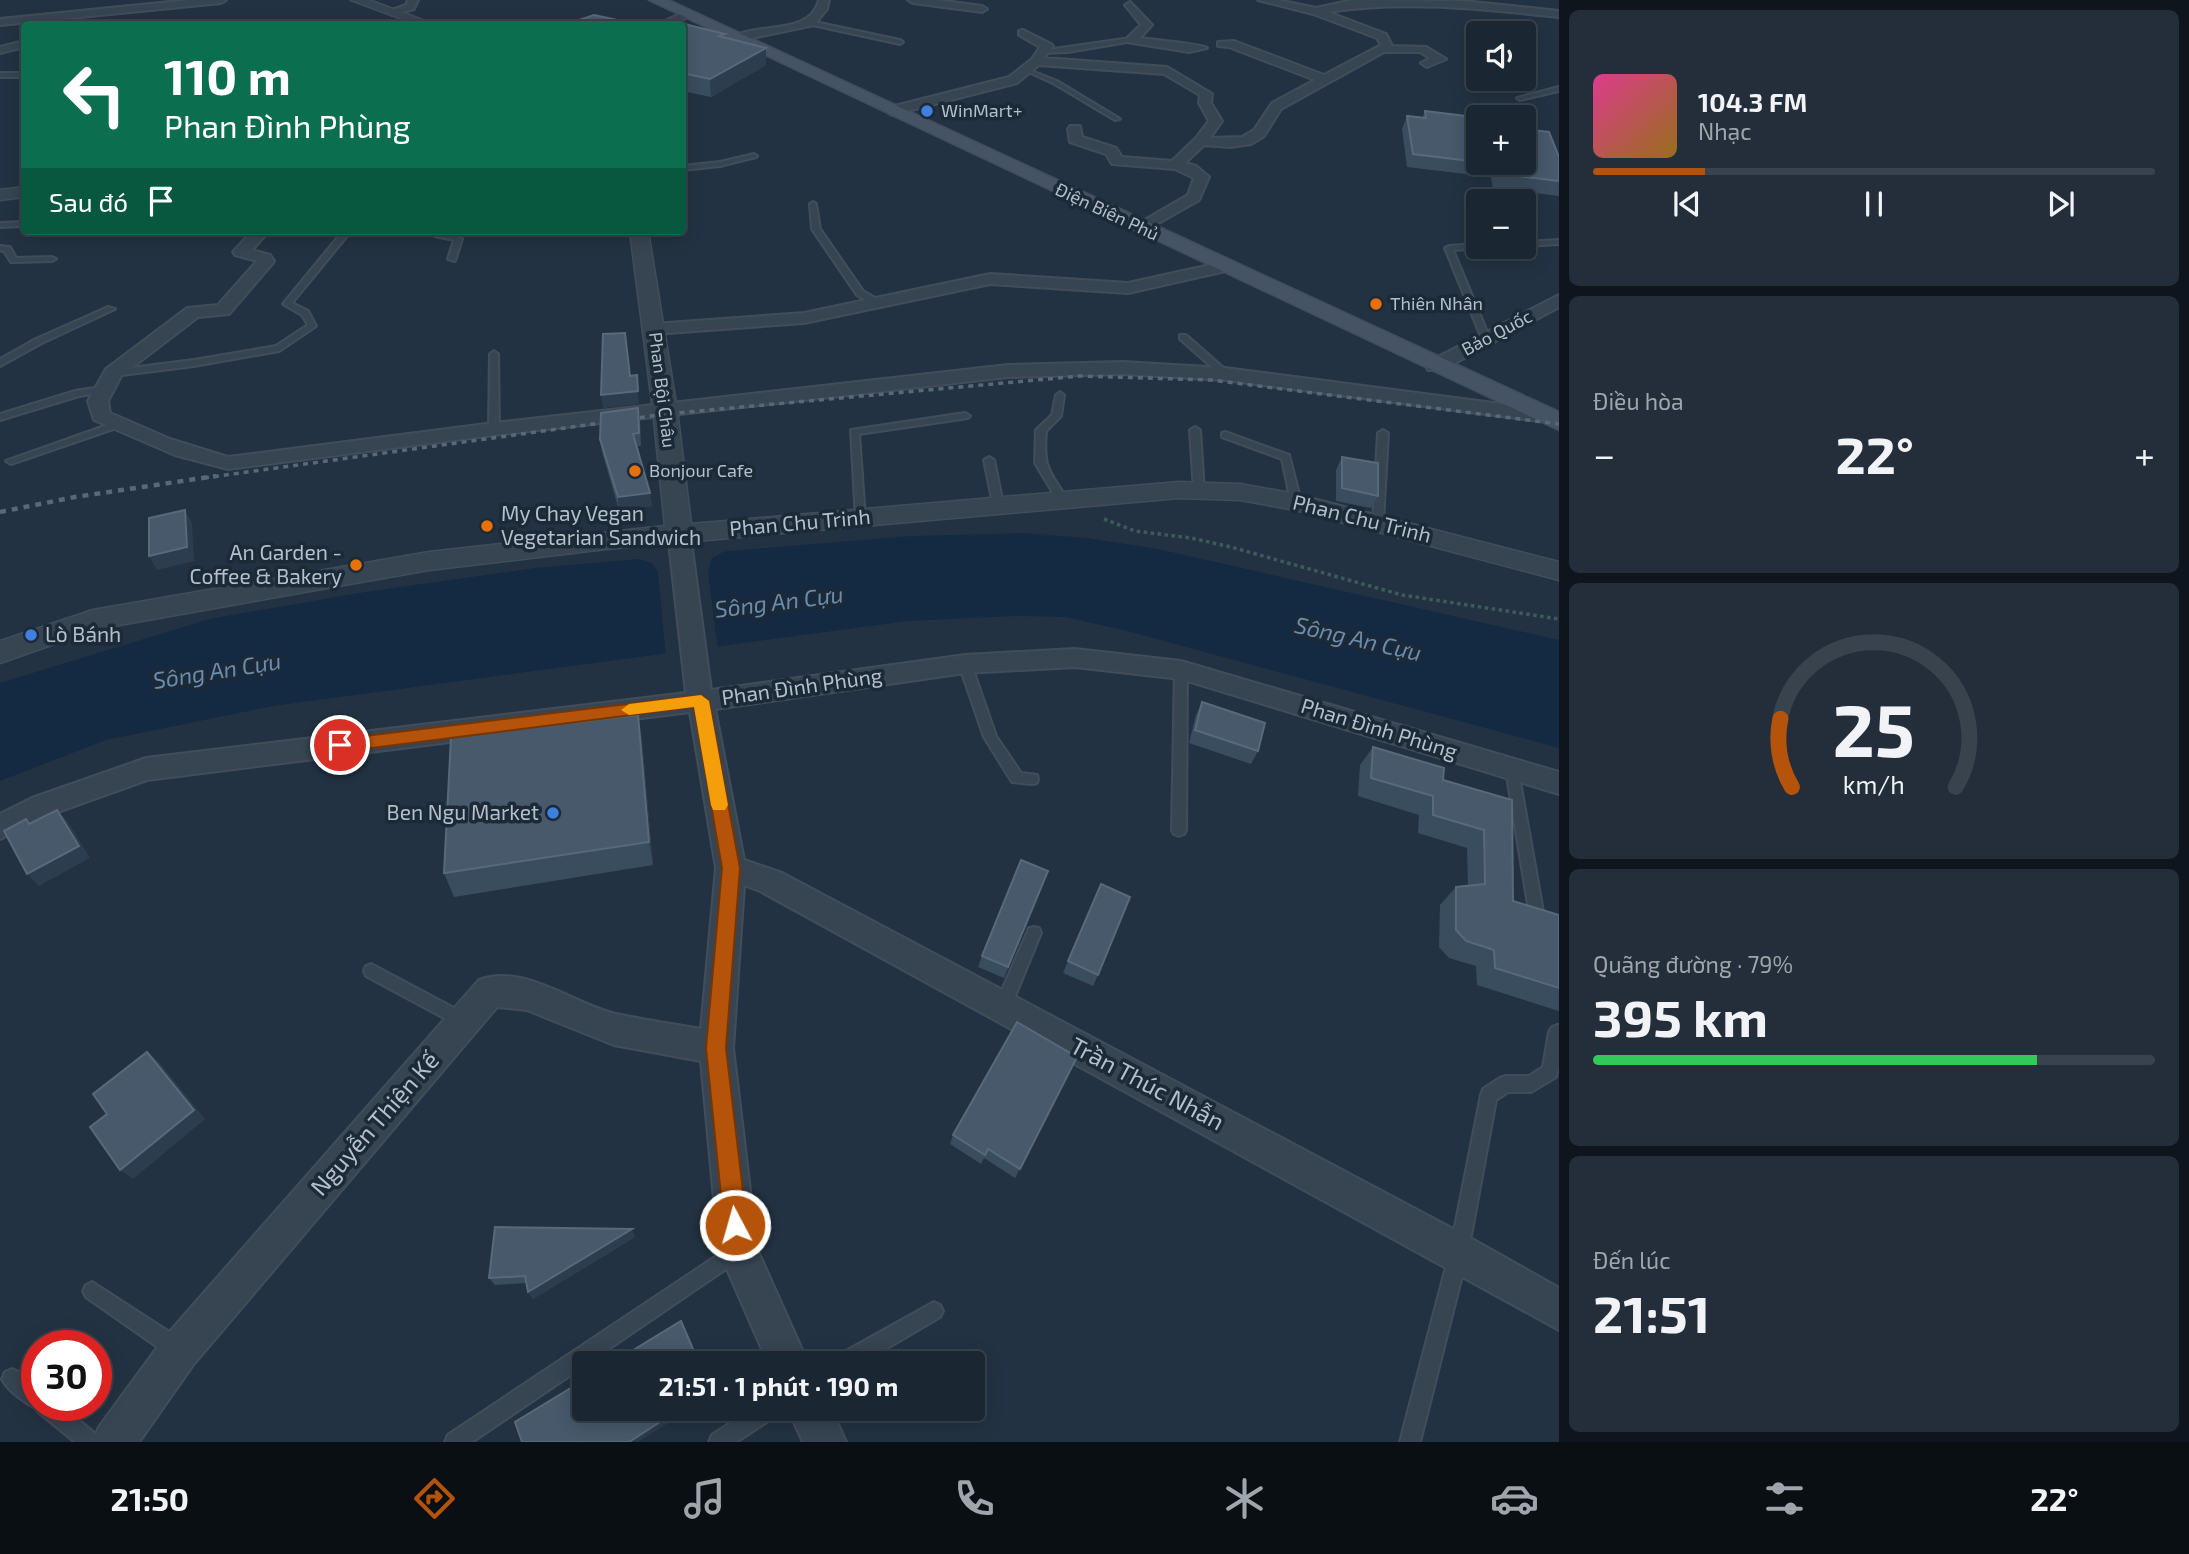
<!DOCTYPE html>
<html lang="vi">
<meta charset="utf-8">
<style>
:root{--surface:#1a2632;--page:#232e3a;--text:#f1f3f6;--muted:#9fa5ac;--line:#38434d;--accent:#b45309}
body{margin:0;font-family:"Exo 2",sans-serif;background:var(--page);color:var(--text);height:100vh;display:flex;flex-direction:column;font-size:26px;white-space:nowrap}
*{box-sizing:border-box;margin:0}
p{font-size:23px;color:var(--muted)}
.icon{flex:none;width:38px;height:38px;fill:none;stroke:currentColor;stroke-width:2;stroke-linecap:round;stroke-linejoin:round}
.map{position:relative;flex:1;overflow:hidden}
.side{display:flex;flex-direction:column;gap:10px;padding:10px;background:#0e151c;width:630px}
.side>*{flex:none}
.banner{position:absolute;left:21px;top:21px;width:665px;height:214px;border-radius:7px;box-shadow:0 4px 18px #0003,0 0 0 2px var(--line);background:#0b6e4f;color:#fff;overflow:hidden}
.tools{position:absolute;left:1466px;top:21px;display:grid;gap:14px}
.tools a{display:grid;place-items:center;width:70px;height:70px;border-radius:7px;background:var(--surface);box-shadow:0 4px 18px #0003,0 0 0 2px var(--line);font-size:35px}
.speed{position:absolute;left:21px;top:1330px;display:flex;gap:14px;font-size:35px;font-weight:700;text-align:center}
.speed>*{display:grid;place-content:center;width:91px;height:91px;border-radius:50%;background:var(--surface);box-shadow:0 4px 18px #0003,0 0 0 2px var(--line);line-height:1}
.speed .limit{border:10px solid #d22;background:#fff;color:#111}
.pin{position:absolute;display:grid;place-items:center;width:60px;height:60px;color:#fff;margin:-30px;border:4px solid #fff;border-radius:50%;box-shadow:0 2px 7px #0007}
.me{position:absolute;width:77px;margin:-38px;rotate:354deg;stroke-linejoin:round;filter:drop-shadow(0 0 5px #0008)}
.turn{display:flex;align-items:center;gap:24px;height:147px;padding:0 28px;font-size:32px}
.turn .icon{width:91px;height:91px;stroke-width:2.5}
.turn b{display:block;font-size:49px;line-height:60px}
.then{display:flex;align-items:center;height:66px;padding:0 28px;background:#0003;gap:14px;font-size:26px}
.big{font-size:52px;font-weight:700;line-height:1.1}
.side .tile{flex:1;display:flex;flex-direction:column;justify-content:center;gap:10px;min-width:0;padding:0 24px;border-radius:10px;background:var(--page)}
.side .dial{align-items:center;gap:0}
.dial svg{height:182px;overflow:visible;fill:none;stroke:var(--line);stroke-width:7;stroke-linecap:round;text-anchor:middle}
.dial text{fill:var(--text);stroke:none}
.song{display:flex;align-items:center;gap:21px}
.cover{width:84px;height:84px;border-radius:10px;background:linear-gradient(135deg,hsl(330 70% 55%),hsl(40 70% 35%))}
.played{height:7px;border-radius:4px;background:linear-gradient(90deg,var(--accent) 20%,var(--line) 20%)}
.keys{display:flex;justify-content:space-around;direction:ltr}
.heat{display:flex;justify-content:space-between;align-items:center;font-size:38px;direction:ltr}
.charge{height:10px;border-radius:5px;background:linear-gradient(90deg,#34c759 79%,var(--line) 0)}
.trip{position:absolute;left:572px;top:1351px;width:413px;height:70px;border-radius:7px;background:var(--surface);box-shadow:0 4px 18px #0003,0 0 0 2px var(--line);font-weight:700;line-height:70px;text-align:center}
.dock{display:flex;height:112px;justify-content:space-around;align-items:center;background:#0a0f14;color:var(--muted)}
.dock .icon{width:49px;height:49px}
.dock .selected{color:var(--accent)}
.dock b{font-size:32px;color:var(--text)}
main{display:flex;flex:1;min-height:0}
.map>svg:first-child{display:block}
.water{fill:#142a42}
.pier{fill:#233242}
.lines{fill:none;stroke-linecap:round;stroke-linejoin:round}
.service-casing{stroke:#414d5b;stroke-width:4}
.minor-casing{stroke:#414d5b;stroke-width:4}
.tertiary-casing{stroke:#414d5b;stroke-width:3}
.secondary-casing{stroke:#414d5b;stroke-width:3}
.path{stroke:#3e5b5b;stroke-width:3.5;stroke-dasharray:3.5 3.5;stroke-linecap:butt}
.service{fill:#374452;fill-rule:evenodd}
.minor{fill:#374452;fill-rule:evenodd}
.tertiary{fill:#374452;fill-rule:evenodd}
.secondary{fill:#455365;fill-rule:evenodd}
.rail-far1{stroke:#596879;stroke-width:3.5;stroke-dasharray:5 5;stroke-linecap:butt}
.rail{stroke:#596879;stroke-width:4.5;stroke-dasharray:6 6;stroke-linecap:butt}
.wall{fill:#3a4d5f}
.shaded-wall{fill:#2b3d4f}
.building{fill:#47596b;stroke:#58697a;stroke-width:2}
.route{fill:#b45309;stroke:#753606;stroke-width:2}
.slow{fill:#f59e0b}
.shop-dot{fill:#3f7fe0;stroke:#1c2937;stroke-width:2.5}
.food-dot{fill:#e8710a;stroke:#1c2937;stroke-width:2.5}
.labels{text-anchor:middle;stroke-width:7;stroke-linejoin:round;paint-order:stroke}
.far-poi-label{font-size:18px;fill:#b4bfcc;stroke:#1c2937;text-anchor:start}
.far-street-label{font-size:18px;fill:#b4bfcc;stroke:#1c2937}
.poi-label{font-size:21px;fill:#b4bfcc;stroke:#1c2937;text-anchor:start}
.street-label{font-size:21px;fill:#b4bfcc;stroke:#1c2937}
.water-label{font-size:23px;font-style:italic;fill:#6a8cae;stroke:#1c2937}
.near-street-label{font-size:24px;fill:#b4bfcc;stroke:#1c2937}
</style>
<main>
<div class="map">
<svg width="1559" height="1442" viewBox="0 0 1559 1442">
<rect width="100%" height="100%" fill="#233242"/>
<path class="water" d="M1025,533L1087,538L1158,549L1559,640V748L1127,631L1065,617L1015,616L908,621L273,706L106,740L0,781V683L209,619L365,592L535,568L753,549L912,536Z"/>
<path class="pier" d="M728,549L711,559L708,573L718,651L666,658L658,572L652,563L633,557Z"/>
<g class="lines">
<g class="service-casing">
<g id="service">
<path d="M415,19L413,22L393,24L396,22Z"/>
<path d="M810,21L900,40L903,42L900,44L808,24Z"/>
<path d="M1131,38L1133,41L1068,52L1043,53L1040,51Z"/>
<path d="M1024,68L1057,81L1120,119L1115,120L1053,83L1024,70Z"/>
<rect x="0" y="73" width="24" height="4"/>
<path d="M1559,87V91L1520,100L1517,98Z"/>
<path d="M754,154L757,156L756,157L720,166L682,170V166L720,162Z"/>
<path d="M813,202L816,204L820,229L863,291L880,301V305H874L857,295L812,229L810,204Z"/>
<path d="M24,222V226L0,227V223Z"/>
<path d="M343,231H351L292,303L308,311L316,326L279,351L194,366L114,376L110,373L114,370L194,360L276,346L308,325L302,315L283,304Z"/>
<path d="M437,231H446L444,233L462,239L455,261L448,259L454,240L435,236L434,234Z"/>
<path d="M1559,240V244L1524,246V242Z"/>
<path d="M1479,244V247L1482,248L1453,250L1490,339L1486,341L1482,339L1445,248L1449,246Z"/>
<path d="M0,246L10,247L16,258L52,257L56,259L52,261L14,262H11L4,251L0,250Z"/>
<path d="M108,307L115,309L42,343L0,366V359L36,339Z"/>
<path d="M1180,335H1186L1228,372V376H1222L1180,339Z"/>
<path d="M494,351L498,354L499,429L494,432L489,429L490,354Z"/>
<path d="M101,387L104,388V392L79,396L0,420V414L75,391Z"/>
<path d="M1060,392L1064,395L1061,416L1046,431C1043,467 1048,469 1067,499L1062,502L1058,501L1035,463L1036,430L1052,415L1056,395Z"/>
<path d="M965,413L970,416L968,418L859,434L865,518L860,521L856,520L851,430Z"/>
<path d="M116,422L121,425L119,427L14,463L11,464L6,461Z"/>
<path d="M1195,427L1200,430L1204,491L1199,494L1194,491L1190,430Z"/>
<path d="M1383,430L1388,433L1383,522L1378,525L1373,522L1378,433Z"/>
<path d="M1225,432L1289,455L1301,502L1300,504H1292L1291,502L1282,459L1222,437V433Z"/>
<path d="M989,457L994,460L1003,504L998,507L993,504L984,460Z"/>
<path d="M965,660L971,664L996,736L1021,773L1037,775L1038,779L1037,783L1032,784L1012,782L984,737L959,664Z"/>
<path d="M1181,666L1187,670L1186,830L1184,834L1179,836L1174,834L1172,830L1175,670Z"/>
<path d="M1512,765L1517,766L1518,770L1544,917L1542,921L1537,923L1532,921L1530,917L1506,770L1507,766Z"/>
<path d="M1034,927L1039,928L1041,933L1011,1006L1008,1011L1003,1013L998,1011L995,1006L1027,933L1029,928Z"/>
<path d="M371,964L469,1016L472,1021L469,1026L464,1028L459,1026L366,976L364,971L366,966Z"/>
<path d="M1557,1025H1559V1066L1556,1077L1531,1092H1508L1496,1100L1468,1252L1420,1442H1400L1450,1252L1481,1095L1483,1089L1500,1078L1506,1076H1529L1543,1067L1549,1032L1552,1027Z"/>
<path d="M736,1243L742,1246L745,1252L742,1258L588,1363H584V1366L472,1442H445L448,1435Z"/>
<path d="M92,1282L183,1341L185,1348L183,1355L176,1357L169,1355L86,1297L83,1291L86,1285Z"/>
<path d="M934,1302L940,1305L943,1311L940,1317L862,1363H835L837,1356Z"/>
<path d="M12,1369L19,1372L37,1387V1405H60L97,1435L100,1442H75L38,1412L37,1409C25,1403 8,1391 2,1379L5,1372Z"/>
<path d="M752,1409H779L776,1416L736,1442H709L712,1435Z"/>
</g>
</g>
<g class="minor-casing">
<g id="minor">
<path d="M190,0H226L221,3L0,25V19Z"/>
<path d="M408,0H418L414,9L392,15L387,12L406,5Z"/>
<path d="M819,0H829L827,9L814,25L738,41L732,38C757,21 810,37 819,0Z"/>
<path d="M908,0H937L982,6L987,9L982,12L913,3Z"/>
<path d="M1258,0H1278L1316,8L1353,0L1463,1L1559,11V17C1483,9 1403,0 1328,12L1386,34L1392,46L1426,47L1446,59L1427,67L1421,63L1430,58L1420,52H1384L1281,109L1264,136L1251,144L1230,147L1204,145L1185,163L1196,166L1209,177L1199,200L1141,233L1136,231L1133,228L1136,225L1188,195L1194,178L1175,169L1112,164L1106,154L1070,142L1068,129L1070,126H1080L1082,137L1116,148L1122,157L1172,161L1196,138L1209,121L1199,103L1200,95L1164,74L1039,65L1017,83L892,115L886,111L887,108L1009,77L1032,59L1040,47L1019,35V31L1023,30L1051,44L1053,46L1044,58L1167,67L1212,94L1211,103L1222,121L1210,138L1242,137L1254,130L1272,103L1315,80L1229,47L1218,46V42L1234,41L1324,75L1381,45L1377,38L1313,14Z"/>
<path d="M1130,2L1152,25L1140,38C1152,40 1201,44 1207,48L1189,52L1127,42V38L1141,25L1125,5Z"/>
<path d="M687,11L691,12V16L671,24H658Z"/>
<path d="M24,41V47L0,53V47Z"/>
<path d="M252,231H269L252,250L270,255L274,261L272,264L229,314L198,317L121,376L108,401L110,413L170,439L228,457L494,423L1008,365L1123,362L1225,368L1547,410L1557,416L1547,422L1225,380L1123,374L1008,377L494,435L228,469L175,455L94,420L88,401L106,369L187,308L218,305L257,261L235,255L233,252Z"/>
<path d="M1224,262L1230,264L1232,267L1230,270L1128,293L990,284L804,323L654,334L645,329L654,324L804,313L990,274L1128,283Z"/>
<path d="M1559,295V307L1442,370H1428L1426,366L1428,362Z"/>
<path d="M679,527L687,529L690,534L711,690L965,655L1075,649L1181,661L1559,772V794L1181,679L1075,667L965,673L715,709L744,860L782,873L1472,1239L1559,1288V1330L760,891L744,885L733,1048L757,1249L808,1363H768L719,1251L701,1061L614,1045L527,1010L497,1007L193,1365L139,1442H93L99,1427L165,1337L479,980C524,963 573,1004 616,1014C644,1020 673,1024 701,1029L716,868L690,712L147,780L52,814L0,839V814L32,798L146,758L686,693L668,534L671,529Z"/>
<path d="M788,1409H831L846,1442H803Z"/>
</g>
</g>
<g class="tertiary-casing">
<g id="tertiary">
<path d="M351,0H369L433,24H416Z"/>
<path d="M24,187V197L0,200V190Z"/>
<path d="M630,231H648L677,410L691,524L1179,482L1240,484L1296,494L1559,562V580L1295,510L1240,500L1179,498L606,549L429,570L97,629L0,663V641L93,610L429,552L665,526L653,410Z"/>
</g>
</g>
<g class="secondary-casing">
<path id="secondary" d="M649,0H668L1559,412V430Z"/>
</g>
<path class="path" d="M1104,519L1135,531L1191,538L1231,547L1402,595L1559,619"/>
<use href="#service" class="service"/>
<use href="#minor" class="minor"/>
<use href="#tertiary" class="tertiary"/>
<use href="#secondary" class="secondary"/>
<path class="rail-far1" d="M204,478L666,414L1080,376L1211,380L1559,424"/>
<path class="rail" d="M0,512L75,497L216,476"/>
</g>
<g class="wall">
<path d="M682,24L725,34V38L766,65L711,97L682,91Z"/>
<path d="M1425,111L1479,124V163H1524L1559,157V196L1493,188L1491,177L1407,167L1402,129L1407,116L1422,118Z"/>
<path d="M640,421L641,446H636L652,506L619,510L602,452L600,439Z"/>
<path d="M1342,457L1378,496L1371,508L1336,501V470Z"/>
<path d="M1202,702L1258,751L1251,764L1189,743L1196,715Z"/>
<path d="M638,715L642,740L653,865L454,897L444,873Z"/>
<path d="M1373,747L1443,780L1512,800L1513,901L1559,915V1011L1477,985L1476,966L1449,958L1439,947L1440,905L1456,887L1468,886L1467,848L1418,833L1419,815L1358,796L1360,765Z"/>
<path d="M1048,871L1004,978L978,967L982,956Z"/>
<path d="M1101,884L1098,975L1093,986L1063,973Z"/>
<path d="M1077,1057L1015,1178L984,1158L981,1164L950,1144L953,1135Z"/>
<path d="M635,1237L533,1299L528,1292L526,1283L495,1285L489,1278Z"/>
</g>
<g class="shaded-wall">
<path d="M766,48V65L711,97L710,79Z"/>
<path d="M637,375L639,404L603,408L601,395Z"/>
<path d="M650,493L652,506L619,510L618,497Z"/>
<path d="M185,510L192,523L194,561L157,570L149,556Z"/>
<path d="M638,715L642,740L653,865L649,842Z"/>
<path d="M57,810L68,822L90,858L39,886L27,874Z"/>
<path d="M147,1052L159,1062L205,1119L133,1179L120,1170Z"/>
<path d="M632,1229L635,1237L533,1299L528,1292Z"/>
<path d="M680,1409H690L638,1442H629Z"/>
</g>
<g class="building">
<path d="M594,15L636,24H567Z"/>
<path d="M680,23L725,34L719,36L766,48L710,79L682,73V24H679Z"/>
<path d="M1425,111L1474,117L1477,124H1479V162L1413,154L1407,116L1426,118Z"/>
<path d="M1524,129L1549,132L1559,157V181L1500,174L1497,164L1488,163H1524Z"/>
<path d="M625,333L630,376L637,375L638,391L601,395L603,334Z"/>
<path d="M638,408L639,433L633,434L650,493L618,497L600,439L601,413Z"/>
<path d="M1342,457L1378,463V496L1342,488Z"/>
<path d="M185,510L187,547L149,556V518Z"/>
<path d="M1202,702L1265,723L1258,751L1195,730Z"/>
<path d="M638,715L649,842L444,873L451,737Z"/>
<path d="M1373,747L1444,768L1443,780L1512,800L1513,901L1559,915V988L1495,968L1494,950L1466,941L1456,930V887L1485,884L1484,830L1433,815V796L1371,778Z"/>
<path d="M57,810L79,846L27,874L4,831L26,819L29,824Z"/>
<path d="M1021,860L1048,871L1008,967L982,956Z"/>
<path d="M1101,884L1130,897L1098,975L1068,961Z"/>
<path d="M1017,1022L1077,1057L1020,1169L988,1149L985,1155L953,1135Z"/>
<path d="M147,1052L194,1110L120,1170L90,1127L107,1114L93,1094Z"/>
<path d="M495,1227L632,1229L528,1292L525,1276L489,1278Z"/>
<path d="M681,1321L699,1363H612Z"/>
<path d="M584,1380V1409H680L629,1442H522L515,1422Z"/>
</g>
<path class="route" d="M701,695L709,701L740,868L726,1048L747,1225L743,1233L735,1237L727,1233L724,1225L706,1048L722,868L694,707L340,752L332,745L340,739Z"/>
<path class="slow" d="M701,695L709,701L728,805L725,810H713L711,805L694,707L629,715L621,710L629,704Z"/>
<g class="shop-dot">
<circle cx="927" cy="111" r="7"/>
<circle cx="31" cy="635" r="7"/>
<circle cx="553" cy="813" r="7"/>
</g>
<g class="food-dot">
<circle cx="1376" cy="304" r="7"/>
<circle cx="635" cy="471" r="7"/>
<circle cx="487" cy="526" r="7"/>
<circle cx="356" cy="565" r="7"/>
</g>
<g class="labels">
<g class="far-poi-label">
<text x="941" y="117">WinMart+</text>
<text x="1390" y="310">Thiên Nhân</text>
<text x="649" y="477">Bonjour Cafe</text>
</g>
<g class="far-street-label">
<text transform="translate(1107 212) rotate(25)" y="6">Điện Biên Phủ</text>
<text transform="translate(1497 333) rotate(-28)" y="6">Bảo Quốc</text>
<text transform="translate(662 390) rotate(83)" y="6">Phan Bội Châu</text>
</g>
<g class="poi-label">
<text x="501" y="521">My Chay Vegan<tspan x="501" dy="24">Vegetarian Sandwich</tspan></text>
<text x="342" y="560" text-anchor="end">An Garden -<tspan x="342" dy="24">Coffee &amp; Bakery</tspan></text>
<text x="45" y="642">Lò Bánh</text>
<text x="539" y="820" text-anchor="end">Ben Ngu Market</text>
</g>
<g class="street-label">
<text transform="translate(1362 519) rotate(14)" y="7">Phan Chu Trinh</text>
<text transform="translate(800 523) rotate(-5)" y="7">Phan Chu Trinh</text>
<text transform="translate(802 687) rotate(-8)" y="7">Phan Đình Phùng</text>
<text transform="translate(1379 729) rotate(17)" y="7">Phan Đình Phùng</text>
</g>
<g class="water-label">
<text transform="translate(779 602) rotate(-7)" y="8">Sông An Cựu</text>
<text transform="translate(1358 639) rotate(13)" y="8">Sông An Cựu</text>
<text transform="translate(217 671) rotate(-9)" y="8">Sông An Cựu</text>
</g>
<g class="near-street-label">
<text transform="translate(1147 1084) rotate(28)" y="8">Trần Thúc Nhẫn</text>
<text transform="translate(375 1124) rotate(-49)" y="8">Nguyễn Thiện Kế</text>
</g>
</g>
</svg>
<div class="tools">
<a><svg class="icon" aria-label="sound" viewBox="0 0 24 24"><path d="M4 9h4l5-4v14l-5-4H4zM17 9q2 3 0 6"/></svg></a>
<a>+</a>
<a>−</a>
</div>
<div class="speed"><div class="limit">30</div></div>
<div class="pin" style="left:340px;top:745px;background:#d93025"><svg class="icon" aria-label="arrive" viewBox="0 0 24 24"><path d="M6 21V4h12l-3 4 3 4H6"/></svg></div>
<svg class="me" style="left:735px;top:1225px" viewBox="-20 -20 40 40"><circle r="17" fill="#b45309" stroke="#fff" stroke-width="3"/><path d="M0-11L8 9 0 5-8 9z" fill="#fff"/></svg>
<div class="trip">21:51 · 1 phút · 190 m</div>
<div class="banner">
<div class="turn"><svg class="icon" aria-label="left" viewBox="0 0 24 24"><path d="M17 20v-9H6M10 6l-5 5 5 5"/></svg><div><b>110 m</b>Phan Đình Phùng</div></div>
<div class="then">Sau đó<svg class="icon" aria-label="arrive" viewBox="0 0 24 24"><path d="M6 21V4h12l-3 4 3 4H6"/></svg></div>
</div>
</div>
<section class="side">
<div class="tile">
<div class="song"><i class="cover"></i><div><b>104.3 FM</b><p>Nhạc</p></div></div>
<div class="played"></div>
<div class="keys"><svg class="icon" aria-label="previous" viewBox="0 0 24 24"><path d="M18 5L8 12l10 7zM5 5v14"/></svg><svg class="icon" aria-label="pause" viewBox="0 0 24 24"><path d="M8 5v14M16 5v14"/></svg><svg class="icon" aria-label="next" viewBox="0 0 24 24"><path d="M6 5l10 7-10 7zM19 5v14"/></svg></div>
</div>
<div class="tile"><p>Điều hòa</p>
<div class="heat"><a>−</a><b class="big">22°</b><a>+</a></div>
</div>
<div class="tile dial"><svg viewBox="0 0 100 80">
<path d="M14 69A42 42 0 1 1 86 69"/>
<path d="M14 69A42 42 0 0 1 9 39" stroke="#b45309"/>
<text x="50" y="56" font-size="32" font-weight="700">25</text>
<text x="50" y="72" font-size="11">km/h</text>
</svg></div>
<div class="tile"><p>Quãng đường · 79%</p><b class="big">395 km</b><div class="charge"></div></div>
<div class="tile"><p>Đến lúc</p><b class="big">21:51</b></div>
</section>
</main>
<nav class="dock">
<b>21:50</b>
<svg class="icon selected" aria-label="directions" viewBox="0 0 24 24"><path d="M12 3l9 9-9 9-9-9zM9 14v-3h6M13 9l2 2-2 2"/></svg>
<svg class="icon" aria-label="music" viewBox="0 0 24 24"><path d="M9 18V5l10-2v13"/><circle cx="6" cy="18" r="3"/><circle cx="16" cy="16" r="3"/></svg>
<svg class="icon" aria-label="phone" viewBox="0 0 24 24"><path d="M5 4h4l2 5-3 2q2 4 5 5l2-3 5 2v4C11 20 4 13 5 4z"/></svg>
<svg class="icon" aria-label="climate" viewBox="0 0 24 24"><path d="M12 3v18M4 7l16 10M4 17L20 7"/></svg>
<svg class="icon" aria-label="car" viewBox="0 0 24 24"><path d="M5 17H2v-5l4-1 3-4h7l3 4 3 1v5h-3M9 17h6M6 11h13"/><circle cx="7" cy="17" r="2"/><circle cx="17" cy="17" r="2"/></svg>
<svg class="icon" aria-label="filters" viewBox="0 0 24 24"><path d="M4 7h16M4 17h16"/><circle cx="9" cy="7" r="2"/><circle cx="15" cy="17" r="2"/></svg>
<b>22°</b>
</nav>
